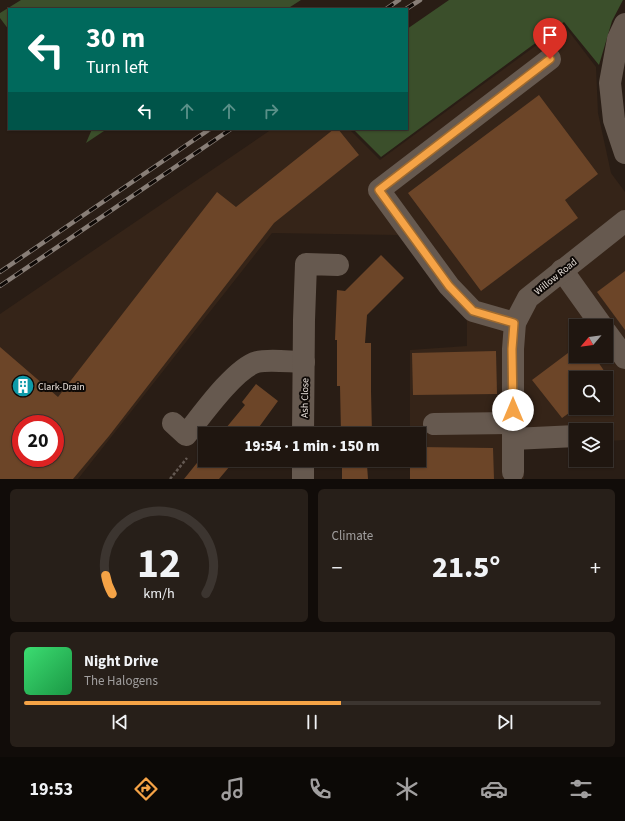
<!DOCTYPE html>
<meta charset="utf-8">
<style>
:root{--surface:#1f1610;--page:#271f19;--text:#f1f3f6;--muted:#a19f9f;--line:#3c3530;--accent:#f5a346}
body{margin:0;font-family:"Source Sans 3",sans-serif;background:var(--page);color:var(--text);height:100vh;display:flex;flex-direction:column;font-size:15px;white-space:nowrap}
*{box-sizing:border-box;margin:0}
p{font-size:13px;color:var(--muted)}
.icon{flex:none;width:22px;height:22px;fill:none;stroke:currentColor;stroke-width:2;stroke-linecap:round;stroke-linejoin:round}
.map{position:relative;height:479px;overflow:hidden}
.sheet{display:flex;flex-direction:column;gap:10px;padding:10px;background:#110c09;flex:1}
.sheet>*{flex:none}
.top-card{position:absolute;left:8px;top:8px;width:400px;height:122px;border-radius:0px;box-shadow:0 1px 3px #0004,0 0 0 1px var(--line);background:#00695c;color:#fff;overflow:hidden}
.needle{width:26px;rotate:241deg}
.controls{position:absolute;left:569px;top:319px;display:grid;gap:8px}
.controls a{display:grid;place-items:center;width:44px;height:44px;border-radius:0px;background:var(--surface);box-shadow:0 1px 3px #0004,0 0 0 1px var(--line);font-size:20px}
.speed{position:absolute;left:12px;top:415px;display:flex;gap:8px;font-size:20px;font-weight:700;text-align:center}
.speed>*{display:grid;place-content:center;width:52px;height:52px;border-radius:50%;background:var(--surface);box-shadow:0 1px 3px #0004,0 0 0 1px var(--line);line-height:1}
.speed .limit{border:6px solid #d22;background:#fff;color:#111}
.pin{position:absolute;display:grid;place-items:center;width:34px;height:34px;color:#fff;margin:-41px -17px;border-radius:50% 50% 50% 0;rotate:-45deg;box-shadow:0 0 4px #0007}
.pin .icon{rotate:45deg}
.me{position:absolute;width:44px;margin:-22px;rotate:0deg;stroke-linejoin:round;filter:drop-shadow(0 0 3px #0008)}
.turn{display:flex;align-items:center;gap:14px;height:84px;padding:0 12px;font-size:18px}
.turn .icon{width:52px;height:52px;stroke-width:2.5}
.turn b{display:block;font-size:28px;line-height:34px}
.lanes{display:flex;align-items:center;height:38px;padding:0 12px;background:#0003;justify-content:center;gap:20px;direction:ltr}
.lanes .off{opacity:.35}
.big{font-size:30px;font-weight:800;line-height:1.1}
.sheet .tile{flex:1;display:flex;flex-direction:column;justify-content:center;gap:6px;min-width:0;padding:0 14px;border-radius:6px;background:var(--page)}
.sheet .dial{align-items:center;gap:0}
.dial svg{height:104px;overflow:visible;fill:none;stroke:var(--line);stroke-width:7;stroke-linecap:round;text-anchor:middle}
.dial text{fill:var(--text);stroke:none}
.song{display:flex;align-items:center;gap:12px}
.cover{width:48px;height:48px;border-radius:6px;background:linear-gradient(135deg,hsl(140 70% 55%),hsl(140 70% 35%))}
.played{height:4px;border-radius:2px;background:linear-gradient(90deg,var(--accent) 55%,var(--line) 55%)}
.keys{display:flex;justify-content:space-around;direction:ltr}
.heat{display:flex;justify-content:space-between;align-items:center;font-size:22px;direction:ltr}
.sheet .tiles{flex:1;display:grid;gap:10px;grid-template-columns:1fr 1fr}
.tile:last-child{grid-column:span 2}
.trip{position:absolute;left:198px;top:427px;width:228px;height:40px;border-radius:0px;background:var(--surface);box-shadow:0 1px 3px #0004,0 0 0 1px var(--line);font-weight:800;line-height:40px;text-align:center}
.tab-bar{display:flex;height:64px;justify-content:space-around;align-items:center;background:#0c0906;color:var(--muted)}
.tab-bar .icon{width:28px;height:28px}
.tab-bar .on{color:var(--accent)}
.tab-bar b{font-size:18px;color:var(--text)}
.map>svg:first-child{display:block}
.built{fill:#352418;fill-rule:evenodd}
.green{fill:#3b4f2b}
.building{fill:#6c4528;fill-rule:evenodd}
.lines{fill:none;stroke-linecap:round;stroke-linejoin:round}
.path{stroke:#645952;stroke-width:2.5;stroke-dasharray:3 2;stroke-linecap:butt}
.minor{stroke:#66594f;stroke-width:22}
.rail-casing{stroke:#887e77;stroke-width:4.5}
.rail{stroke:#0e0906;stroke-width:3;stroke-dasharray:9;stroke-linecap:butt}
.route-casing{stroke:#9f6a2e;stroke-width:10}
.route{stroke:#f5a346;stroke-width:7}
.labels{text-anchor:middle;stroke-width:4;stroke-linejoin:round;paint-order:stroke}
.street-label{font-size:10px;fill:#e6ded8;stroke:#0e0906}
.poi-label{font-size:10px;fill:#e6ded8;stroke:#0e0906;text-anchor:start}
</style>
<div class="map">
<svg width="625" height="479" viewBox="0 0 625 479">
<rect width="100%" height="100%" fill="#291d15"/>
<path class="built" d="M564,25L596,67L598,113L611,173L625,192V440L606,441V430H576L524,444V479H410V460H419V434H410V350L467,346V321L398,235L272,233L78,479H0V314L272,129H349L380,160ZM576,326H606V356H576ZM576,378H606V408H576ZM21,424H55V458H21Z"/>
<g class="green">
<path d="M21,0H301L287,9H9V30L0,18V13Z"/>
<path d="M449,0H623L612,21L599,65L564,22L381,157L353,129H407V29Z"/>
<path d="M92,129H107L86,143Z"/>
</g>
<g class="building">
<path d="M539,95L598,174L565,200L578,218L481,291L408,193Z"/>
<path d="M334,129H338L359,155L274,223L109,436L73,479H0V347L58,397L217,192L236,207ZM21,424H55V458H21Z"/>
<path d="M381,255L404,278L367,315L365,343H371V391L372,434H341L340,386H337V340H335L337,290L345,291Z"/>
<path d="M625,271V330L597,292Z"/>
<path d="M576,347V356H594L611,381L606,385V378H576V408L562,418L532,380Z"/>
<path d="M496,351L497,394L413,395L412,353Z"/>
<path d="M256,384L278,401L254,434H221L245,405L242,402Z"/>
<path d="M419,447L493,448L494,479H410V460H419Z"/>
<path d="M205,453V460H235L219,479H184Z"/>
<path d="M342,460H373V465H367L368,479H342Z"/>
</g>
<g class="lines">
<path class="path" d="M170,479L187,458"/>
<g class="minor">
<path d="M625,24L618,39L610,83L614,120L625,153"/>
<path d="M562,270L602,326"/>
<path d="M515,323L473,311L449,286L379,190L550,59"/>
<path d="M606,332L625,358"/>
<path d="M173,423L186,435C201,416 235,368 257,362C269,359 291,362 304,362"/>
<path d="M434,424L513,423"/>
<path d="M303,434L304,320L306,264L338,265"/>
<path d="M513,439L576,436"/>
<path d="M513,472V349L515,323L528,298L625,221"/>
<path d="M303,479V460"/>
</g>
<g class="rail-casing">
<g id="rail">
<path d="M386,9L399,0"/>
<path d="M406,9L420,0"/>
<path d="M0,272L210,129"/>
<path d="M0,286L231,129"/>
</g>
</g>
<use href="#rail" class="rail"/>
</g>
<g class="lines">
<g class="route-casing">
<path id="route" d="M513,410L512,349L514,323L473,311L449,286L379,190L550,59"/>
</g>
<use href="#route" class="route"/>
</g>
<defs>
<g id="building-disc" transform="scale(1.15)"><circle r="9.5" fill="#0f9aa8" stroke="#0e0906"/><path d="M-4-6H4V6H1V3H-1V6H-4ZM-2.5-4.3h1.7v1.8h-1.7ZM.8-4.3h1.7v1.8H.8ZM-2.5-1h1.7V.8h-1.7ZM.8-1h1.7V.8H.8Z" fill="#fff"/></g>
</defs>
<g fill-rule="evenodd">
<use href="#building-disc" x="23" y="386"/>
</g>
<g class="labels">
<g class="street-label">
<text transform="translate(555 276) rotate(-39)" y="4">Willow Road</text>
<text transform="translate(304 398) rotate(-89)" y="4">Ash Close</text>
</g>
<g class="poi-label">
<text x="38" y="390">Clark-Drain</text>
</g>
</g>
</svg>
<div class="controls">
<a><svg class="needle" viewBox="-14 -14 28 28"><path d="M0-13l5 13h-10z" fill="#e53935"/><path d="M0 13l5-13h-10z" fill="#a19f9f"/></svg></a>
<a><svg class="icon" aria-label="search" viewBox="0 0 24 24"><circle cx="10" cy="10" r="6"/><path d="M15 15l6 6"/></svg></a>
<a><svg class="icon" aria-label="layers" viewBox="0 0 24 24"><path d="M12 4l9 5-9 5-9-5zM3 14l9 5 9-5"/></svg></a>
</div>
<div class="speed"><div class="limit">20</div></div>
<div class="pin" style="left:550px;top:59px;background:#d93025"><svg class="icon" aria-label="arrive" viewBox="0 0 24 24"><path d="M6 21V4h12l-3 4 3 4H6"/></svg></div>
<svg class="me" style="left:513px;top:410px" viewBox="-20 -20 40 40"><circle r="19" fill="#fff"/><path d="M0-13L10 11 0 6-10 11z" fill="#f5a346"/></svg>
<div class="trip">19:54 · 1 min · 150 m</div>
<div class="top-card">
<div class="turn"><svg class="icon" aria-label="left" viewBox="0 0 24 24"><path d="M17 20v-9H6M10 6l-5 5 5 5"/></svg><div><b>30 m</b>Turn left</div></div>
<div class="lanes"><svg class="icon" aria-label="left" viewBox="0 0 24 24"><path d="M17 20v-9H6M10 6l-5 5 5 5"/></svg><svg class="icon off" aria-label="ahead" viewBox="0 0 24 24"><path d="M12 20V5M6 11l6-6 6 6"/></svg><svg class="icon off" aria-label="ahead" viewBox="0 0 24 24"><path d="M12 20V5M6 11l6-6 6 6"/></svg><svg class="icon off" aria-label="right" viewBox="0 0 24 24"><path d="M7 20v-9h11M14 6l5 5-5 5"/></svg></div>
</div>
</div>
<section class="sheet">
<div class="tiles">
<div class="tile dial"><svg viewBox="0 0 100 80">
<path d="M14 69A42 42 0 1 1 86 69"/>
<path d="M14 69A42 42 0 0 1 9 55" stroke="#f5a346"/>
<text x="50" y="56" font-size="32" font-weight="700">12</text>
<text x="50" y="72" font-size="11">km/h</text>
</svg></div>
<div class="tile"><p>Climate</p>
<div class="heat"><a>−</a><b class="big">21.5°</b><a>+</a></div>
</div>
<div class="tile">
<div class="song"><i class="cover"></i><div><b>Night Drive</b><p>The Halogens</p></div></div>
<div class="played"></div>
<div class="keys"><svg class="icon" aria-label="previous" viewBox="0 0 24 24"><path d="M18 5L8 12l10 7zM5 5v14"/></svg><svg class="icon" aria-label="pause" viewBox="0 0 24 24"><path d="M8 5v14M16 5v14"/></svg><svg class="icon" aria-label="next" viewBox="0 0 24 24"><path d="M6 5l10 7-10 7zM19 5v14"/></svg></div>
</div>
</div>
</section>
<nav class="tab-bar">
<b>19:53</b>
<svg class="icon on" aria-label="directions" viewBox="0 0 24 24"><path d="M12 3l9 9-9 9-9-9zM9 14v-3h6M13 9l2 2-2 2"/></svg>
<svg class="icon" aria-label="music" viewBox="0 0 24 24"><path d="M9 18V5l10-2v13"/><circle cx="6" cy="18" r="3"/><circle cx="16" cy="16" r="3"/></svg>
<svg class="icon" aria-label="phone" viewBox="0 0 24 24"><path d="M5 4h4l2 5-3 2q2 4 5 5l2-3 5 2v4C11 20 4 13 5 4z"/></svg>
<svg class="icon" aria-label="climate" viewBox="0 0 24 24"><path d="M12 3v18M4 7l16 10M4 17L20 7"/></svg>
<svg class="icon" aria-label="car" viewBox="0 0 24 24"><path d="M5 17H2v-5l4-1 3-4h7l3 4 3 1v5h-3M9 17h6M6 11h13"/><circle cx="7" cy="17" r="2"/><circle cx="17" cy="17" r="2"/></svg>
<svg class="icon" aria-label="filters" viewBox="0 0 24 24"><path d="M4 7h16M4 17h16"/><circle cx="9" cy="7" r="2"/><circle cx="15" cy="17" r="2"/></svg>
</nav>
